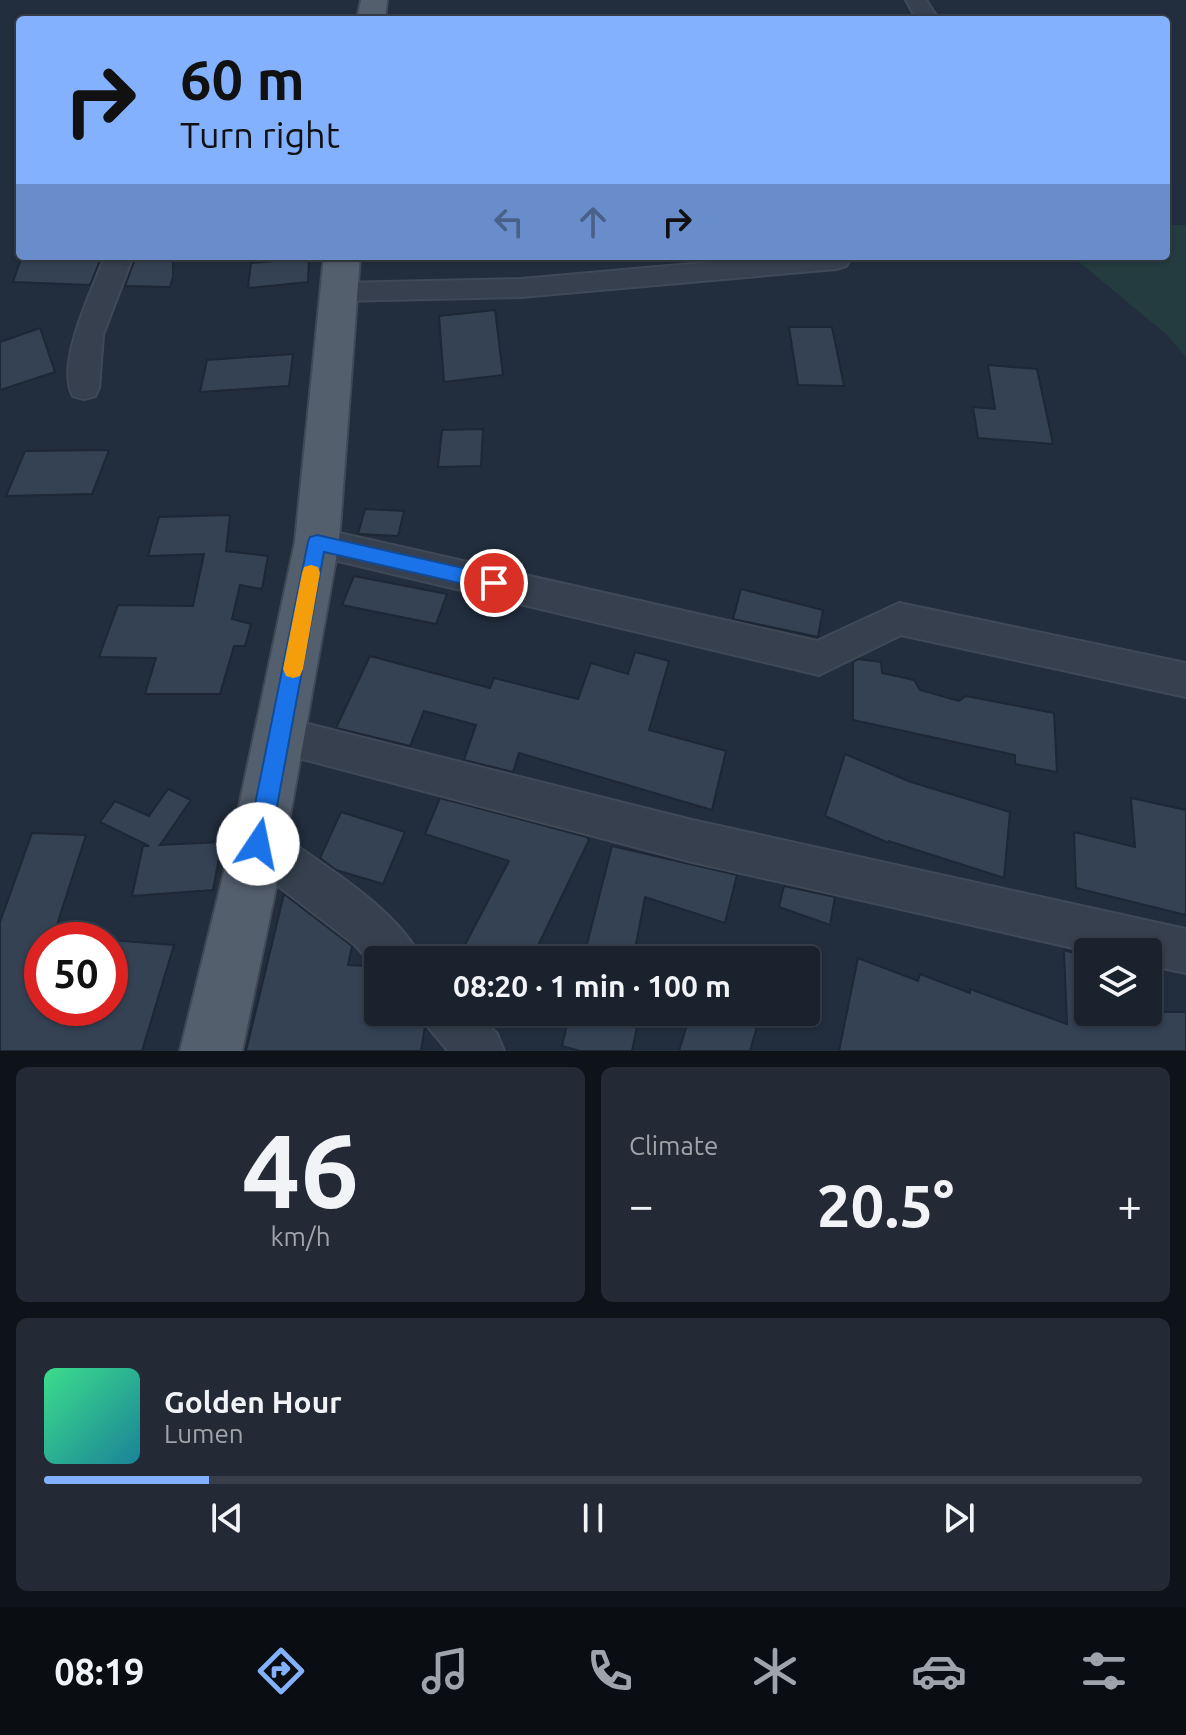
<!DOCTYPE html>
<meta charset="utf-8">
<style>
:root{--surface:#1a222e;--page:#232a36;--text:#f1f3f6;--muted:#9fa4aa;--line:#383f4a;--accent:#83b1fd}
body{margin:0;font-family:Ubuntu,sans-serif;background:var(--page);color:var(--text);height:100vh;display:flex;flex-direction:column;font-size:30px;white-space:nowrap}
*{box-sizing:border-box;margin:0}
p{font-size:26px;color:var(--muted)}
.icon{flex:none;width:44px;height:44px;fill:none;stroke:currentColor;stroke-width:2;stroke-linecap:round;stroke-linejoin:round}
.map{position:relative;height:1051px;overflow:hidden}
.details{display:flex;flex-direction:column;gap:16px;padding:16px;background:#0e1319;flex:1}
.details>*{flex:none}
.banner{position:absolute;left:16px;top:16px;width:1154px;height:244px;border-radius:8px;box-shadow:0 2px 6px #0004,0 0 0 2px var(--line);background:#83b1fd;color:#111;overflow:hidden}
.controls{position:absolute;left:1074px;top:938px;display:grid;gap:16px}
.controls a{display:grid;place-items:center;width:88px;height:88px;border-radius:8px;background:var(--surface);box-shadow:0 2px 6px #0004,0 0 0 2px var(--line);font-size:40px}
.speed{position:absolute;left:24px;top:922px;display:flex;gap:16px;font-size:40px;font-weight:700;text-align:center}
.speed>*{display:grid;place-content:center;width:104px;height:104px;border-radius:50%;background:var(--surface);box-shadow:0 2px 6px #0004,0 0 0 2px var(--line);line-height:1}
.speed .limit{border:12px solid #d22;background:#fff;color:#111}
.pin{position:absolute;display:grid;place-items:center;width:68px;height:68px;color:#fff;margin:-34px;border:4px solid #fff;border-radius:50%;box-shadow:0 2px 8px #0007}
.me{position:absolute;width:88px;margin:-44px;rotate:11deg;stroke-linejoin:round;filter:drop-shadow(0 0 6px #0008)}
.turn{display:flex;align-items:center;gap:28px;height:168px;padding:0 32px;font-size:36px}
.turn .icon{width:104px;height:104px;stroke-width:2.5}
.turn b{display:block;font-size:56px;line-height:68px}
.lanes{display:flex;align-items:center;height:76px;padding:0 32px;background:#0003;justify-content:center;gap:40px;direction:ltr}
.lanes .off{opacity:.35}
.big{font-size:60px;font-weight:700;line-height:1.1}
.details .tile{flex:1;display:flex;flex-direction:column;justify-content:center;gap:12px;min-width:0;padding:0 28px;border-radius:12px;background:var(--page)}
.details .dial{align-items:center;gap:0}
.dial b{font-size:104px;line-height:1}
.song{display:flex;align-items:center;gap:24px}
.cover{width:96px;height:96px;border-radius:12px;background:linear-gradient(135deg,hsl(150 70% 55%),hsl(190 70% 35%))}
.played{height:8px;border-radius:4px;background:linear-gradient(90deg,var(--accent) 15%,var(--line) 15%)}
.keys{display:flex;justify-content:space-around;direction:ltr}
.heat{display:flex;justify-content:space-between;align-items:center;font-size:44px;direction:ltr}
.details .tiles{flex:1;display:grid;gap:16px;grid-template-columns:1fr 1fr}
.tile:last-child{grid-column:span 2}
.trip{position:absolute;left:364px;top:946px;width:456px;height:80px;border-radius:8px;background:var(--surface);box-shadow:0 2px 6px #0004,0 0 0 2px var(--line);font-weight:700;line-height:80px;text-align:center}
.tabs{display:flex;height:128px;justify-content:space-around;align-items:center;background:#0a0e12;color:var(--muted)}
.tabs .icon{width:56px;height:56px}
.tabs .selected{color:var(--accent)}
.tabs b{font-size:36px;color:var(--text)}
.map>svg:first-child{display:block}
.green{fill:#243c3f}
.building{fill:#344254;stroke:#1d2735;stroke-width:2}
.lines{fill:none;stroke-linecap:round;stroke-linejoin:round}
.minor-casing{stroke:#3f4957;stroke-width:4}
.major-casing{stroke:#3f4957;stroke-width:4}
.minor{fill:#36404e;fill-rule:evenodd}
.major{fill:#545f6e;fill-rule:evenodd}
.route{fill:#1a73e8;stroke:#114b97;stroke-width:2}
.slow{fill:#f59e0b}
</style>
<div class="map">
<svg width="1186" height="1051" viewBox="0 0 1186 1051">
<rect width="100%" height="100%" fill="#222e3e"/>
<path class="green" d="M1166,225H1186V357L1167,335L1072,256H1166Z"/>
<g class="building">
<path d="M22,256H102L90,285L13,282Z"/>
<path d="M136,256H173V277L170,287L125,286Z"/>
<path d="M309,258L308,282L248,288L251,263Z"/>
<path d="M495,310L503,375L444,382L439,316Z"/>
<path d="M789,327H832L844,386L798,385Z"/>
<path d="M40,328L55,372L0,390V342Z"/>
<path d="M293,354L289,386L200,392L207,360Z"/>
<path d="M988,365L1037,369L1053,444L978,438L973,407L995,409Z"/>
<path d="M483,429L481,466L438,467L442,430Z"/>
<path d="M109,450L92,494L6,496L25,451Z"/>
<path d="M365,509L404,511L398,536L358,534Z"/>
<path d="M230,515L226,551L268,556L262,589L240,585L232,619L251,624L245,646H234L220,694H145L156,658L99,657L118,605L193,606L204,554L148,556L159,517Z"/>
<path d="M354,576L447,594L436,624L342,605Z"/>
<path d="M741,589L823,610L818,637L733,619Z"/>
<path d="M635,652L669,661L649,730L726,751L712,810L519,753L513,772L464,760L476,725L424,711L410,746L336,728L370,656L490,688L494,678L578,699L591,663L628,674Z"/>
<path d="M858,659L881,662L882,673L914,680L920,690L959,701L966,696L1054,713L1057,772L1015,764V755L853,720V662Z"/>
<path d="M845,754L911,782L1010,812L1004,878L889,841V843L825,816Z"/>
<path d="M168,789L191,800L160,845L222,842L213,890L132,896L143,846H149L100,822L115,801L149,816Z"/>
<path d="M440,798L587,837L589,840L531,960H457L509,861L425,834Z"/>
<path d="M1131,798L1186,810V915L1076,888L1074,832L1135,847Z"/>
<path d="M341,812L405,832L383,884L336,870L320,858Z"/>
<path d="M32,833L86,835L52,940H42V1008H110V940L174,945L142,1051H0V922Z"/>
<path d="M612,846L737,875L725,923L645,897L633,960H583Z"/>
<path d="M784,886L835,897L830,925L779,907Z"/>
<path d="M284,894L352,946L348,965L370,966L378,974V1012H384L383,1017L422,1019L425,1026L421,1051H246Z"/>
<path d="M1064,950L1088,957V1012H1186V1051H839L858,958L918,981L920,974L970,993V989L1067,1024Z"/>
<path d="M570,1012H640L632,1051H580L562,1046Z"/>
<path d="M691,1012H761L750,1051H679Z"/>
</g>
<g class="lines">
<g class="minor-casing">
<g id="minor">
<path d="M906,0H926L939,20H917Z"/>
<path d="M105,256H133L103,335L99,388L95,396L84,399L73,396C55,364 93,288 105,256Z"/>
<path d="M781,256H847L850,260L846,266L836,269L521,297L338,301L328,299L324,292L328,285L338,283L521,279Z"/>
<path d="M317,528L817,641L899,603L1186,663V697L901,635L819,675L317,556L305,552L300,542L305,532Z"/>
<path d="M280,717L692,820L1186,929V973L1148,965V952H1091L692,862L280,753L266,748L260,735L266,722Z"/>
<path d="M258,823L273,829C317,862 400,909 421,960H378V971L355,945L243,859L237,844L243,829Z"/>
<path d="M422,1012H476L497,1034L504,1051H448L429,1028Z"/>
</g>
</g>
<g class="major-casing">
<g id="major">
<path d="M361,0H387L385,20H357Z"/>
<path d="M324,256H360L339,542L285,844L242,1051H180L231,844L295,542Z"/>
</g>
</g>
<use href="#minor" class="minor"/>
<use href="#major" class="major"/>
</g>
<path class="route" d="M317,535L494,575L501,578L504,583L501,589L494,591L324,552L270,844L266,852L258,855L250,852L247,844L308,542L310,537Z"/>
<path class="slow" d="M311,565L318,567L320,573L303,669L300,676L293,678L286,676L283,669L302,573L304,567Z"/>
</svg>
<div class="controls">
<a><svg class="icon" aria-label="layers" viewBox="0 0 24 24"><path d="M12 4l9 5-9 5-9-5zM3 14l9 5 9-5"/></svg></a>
</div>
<div class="speed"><div class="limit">50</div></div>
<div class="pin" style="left:494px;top:583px;background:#d93025"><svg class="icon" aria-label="arrive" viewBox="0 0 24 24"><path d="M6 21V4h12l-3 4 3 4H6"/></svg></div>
<svg class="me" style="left:258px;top:844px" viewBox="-20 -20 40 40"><circle r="19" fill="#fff"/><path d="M0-13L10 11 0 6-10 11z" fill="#1a73e8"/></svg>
<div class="trip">08:20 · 1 min · 100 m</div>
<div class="banner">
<div class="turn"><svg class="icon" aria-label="right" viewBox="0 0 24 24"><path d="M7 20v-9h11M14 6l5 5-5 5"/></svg><div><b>60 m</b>Turn right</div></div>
<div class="lanes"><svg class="icon off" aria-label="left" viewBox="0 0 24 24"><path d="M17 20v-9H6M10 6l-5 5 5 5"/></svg><svg class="icon off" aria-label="ahead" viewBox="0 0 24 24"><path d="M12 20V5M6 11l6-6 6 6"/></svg><svg class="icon" aria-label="right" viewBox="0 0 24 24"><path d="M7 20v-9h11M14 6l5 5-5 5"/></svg></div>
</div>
</div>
<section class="details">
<div class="tiles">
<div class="tile dial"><b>46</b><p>km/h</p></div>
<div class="tile"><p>Climate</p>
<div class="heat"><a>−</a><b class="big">20.5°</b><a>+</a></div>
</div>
<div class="tile">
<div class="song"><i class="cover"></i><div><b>Golden Hour</b><p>Lumen</p></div></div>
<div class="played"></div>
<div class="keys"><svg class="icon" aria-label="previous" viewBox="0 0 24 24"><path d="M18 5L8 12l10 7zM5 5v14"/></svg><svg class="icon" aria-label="pause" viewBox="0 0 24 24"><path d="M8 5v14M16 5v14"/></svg><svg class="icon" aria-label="next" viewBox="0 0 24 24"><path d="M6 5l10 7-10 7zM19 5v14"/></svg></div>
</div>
</div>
</section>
<nav class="tabs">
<b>08:19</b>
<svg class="icon selected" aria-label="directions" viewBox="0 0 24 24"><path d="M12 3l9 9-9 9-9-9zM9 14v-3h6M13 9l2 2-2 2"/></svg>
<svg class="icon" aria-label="music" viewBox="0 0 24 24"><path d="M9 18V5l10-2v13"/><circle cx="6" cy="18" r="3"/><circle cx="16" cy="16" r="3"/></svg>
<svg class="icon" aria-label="phone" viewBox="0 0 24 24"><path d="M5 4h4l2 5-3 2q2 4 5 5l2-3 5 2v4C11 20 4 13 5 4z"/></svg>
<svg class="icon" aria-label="climate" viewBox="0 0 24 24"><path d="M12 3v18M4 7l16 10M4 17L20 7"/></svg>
<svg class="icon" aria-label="car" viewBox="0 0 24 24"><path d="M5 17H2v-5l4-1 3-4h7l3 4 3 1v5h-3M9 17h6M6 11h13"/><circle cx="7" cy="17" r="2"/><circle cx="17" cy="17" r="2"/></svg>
<svg class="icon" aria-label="filters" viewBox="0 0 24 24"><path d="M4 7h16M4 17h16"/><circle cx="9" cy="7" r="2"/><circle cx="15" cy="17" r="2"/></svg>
</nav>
